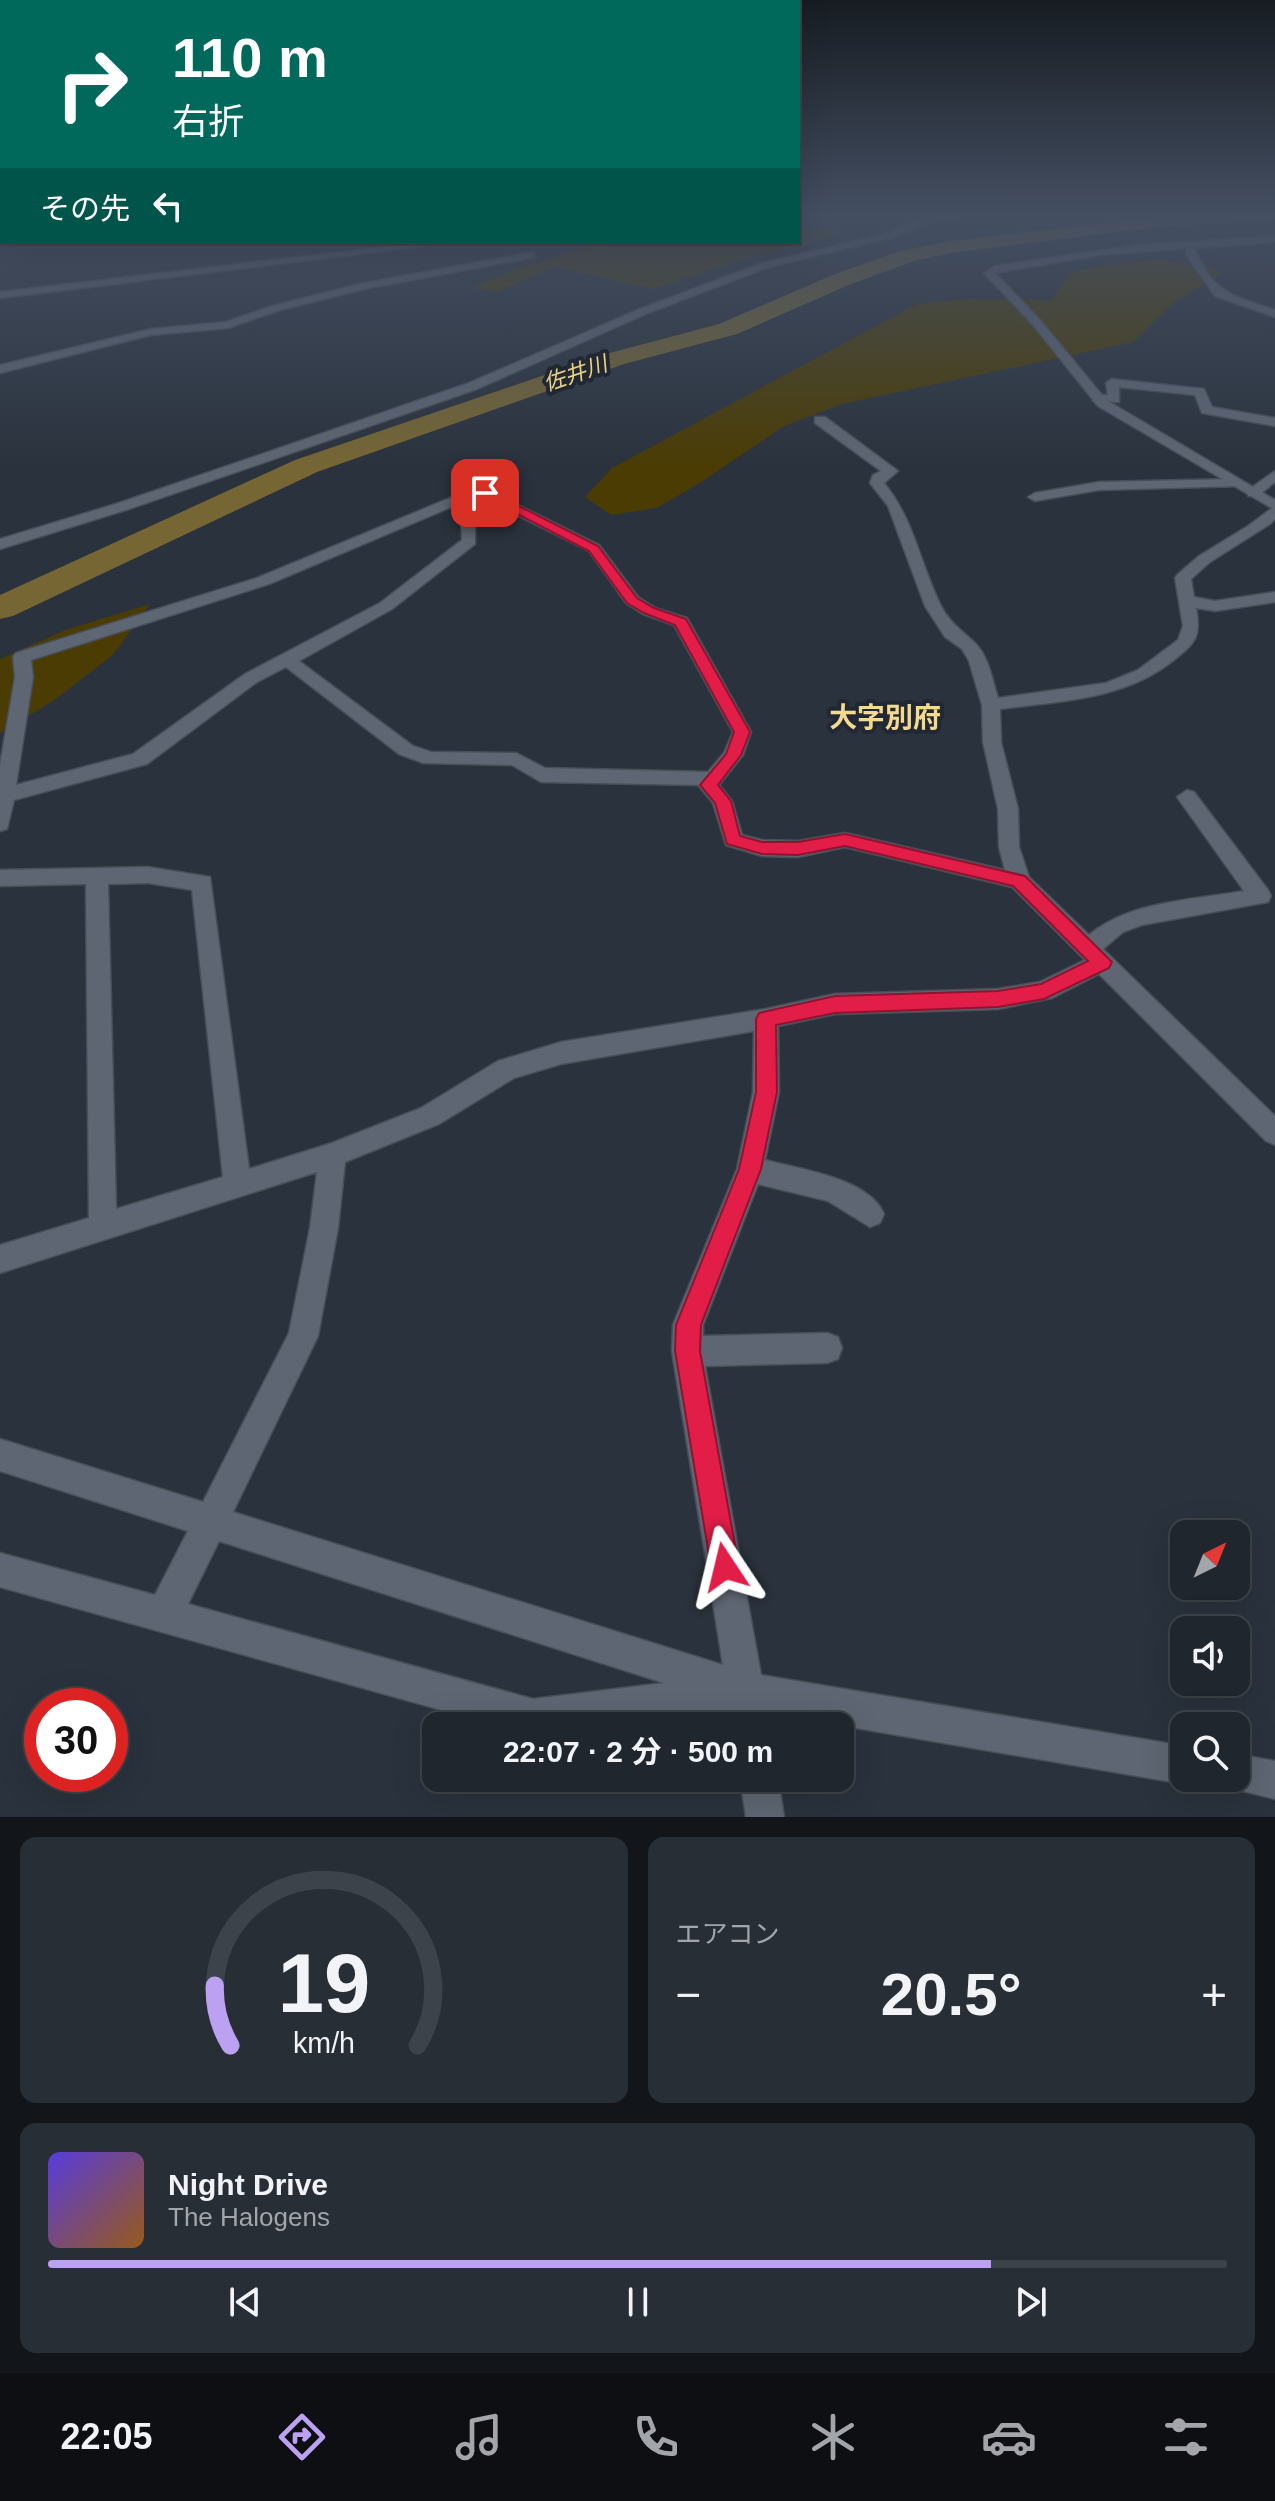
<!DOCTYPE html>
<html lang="ja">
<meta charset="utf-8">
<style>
:root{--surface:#20262e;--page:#282e36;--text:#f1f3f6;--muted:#a2a5aa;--line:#3d434a;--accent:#bca0f2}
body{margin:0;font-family:Arial,"Noto Sans JP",sans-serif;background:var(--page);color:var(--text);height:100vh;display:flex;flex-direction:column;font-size:30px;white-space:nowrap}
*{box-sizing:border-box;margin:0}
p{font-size:26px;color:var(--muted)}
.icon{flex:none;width:44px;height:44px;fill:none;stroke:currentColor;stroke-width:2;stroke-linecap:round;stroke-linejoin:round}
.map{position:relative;height:1817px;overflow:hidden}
.sheet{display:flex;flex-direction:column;gap:20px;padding:20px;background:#121519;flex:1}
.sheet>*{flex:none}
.guide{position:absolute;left:0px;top:0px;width:800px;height:244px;box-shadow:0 8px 32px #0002,0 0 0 2px var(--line);background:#00695c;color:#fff;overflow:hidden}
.needle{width:52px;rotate:43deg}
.fabs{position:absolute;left:1170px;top:1520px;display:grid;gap:16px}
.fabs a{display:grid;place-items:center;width:80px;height:80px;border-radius:16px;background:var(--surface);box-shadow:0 8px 32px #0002,0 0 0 2px var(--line);font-size:40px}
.speed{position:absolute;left:24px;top:1688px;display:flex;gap:16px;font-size:40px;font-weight:700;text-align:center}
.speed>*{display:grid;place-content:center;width:104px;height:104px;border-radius:50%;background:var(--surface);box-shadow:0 8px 32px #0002,0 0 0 2px var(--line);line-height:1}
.speed .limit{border:12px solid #d22;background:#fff;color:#111}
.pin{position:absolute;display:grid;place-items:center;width:68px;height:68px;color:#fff;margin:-34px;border-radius:16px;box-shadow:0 4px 12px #0006}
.me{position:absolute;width:88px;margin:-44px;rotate:350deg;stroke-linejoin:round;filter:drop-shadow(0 0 6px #0008)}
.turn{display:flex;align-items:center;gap:28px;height:168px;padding:0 40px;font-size:36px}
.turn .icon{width:104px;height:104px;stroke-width:2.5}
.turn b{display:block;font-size:56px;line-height:68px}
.then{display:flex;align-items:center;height:76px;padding:0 40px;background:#0003;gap:16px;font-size:30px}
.big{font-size:60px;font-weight:700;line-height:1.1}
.sheet .widget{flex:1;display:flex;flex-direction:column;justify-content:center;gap:12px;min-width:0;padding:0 28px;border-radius:16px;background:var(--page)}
.sheet .dial{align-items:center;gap:0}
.dial svg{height:208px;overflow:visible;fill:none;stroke:var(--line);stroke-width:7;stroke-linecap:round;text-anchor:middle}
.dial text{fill:var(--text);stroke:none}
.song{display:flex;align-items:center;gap:24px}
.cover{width:96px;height:96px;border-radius:12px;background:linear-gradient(135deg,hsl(250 70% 55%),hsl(30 70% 35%))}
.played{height:8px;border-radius:4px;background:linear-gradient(90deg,var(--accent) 80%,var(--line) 80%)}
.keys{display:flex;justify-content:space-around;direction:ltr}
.heat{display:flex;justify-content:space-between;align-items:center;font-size:44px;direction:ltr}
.sheet .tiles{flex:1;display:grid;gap:20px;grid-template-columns:1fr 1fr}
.widget:last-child{grid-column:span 2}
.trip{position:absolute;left:422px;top:1712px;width:432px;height:80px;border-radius:16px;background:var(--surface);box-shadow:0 8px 32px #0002,0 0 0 2px var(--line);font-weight:700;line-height:80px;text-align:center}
.tabs{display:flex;height:128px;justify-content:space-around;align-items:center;background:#0d0f12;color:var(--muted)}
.tabs .icon{width:56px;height:56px}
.tabs .on{color:var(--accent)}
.tabs b{font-size:36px;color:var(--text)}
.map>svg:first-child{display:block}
.green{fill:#4b3c04}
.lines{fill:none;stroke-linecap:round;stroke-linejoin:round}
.river{fill:#766634;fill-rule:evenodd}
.minor-casing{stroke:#484e57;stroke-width:3}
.tertiary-casing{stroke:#484e57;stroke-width:3}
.minor{fill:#5e6673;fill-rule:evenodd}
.tertiary{fill:#5e6673;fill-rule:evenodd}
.route{fill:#e11d48;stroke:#92132f;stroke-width:2}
.labels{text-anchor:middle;stroke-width:8;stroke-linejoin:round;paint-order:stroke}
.far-water-label{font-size:22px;font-style:italic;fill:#ebd183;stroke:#212833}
.quarter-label{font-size:28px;font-weight:bold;fill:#f3da8e;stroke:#212833}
</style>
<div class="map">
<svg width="1275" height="1817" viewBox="0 0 1275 1817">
<rect width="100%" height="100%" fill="#2a323d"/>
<g class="green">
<path d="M823,227L841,230L830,238L734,262L654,289L555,267L498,292L471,288C511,269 569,250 613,245C673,237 737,242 798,242V228Z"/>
<path d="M1161,260L1211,267L1221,274L1173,303L1133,342L842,404L784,426L703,481L657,508L611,515L585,497L612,468L917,304L965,299L1051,300L1071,272L1111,264Z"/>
<path d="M150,604L113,655L53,701L0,733V659L65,630Z"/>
</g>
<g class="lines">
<path class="river" d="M1193,213H1275V218L1146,228L951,253L914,261L851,284L737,334L624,364L317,472L13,616L0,619V595L295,460L606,354L719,324L835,274L900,251L951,241Z"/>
<g class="minor-casing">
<g id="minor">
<path d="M798,213H823L798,218Z"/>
<path d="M960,213H987L927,222L898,236L769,267L648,313L477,389L129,509L0,549V539L119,503L469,383L640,309L762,263L892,232C914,217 934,215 960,213Z"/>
<path d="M1186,241H1192C1210,292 1228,294 1275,310V317L1215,296L1186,255Z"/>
<path d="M427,242H457L0,298V292Z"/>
<path d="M533,252L536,257L364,289L280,310L228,328L151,335L0,373V365L151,329L226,322L272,306L364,283Z"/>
<path d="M1112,379L1204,389L1212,407L1275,418V426L1202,413L1195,395L1119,387V402L1093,401V395H1108L1106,383Z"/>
<path d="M815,417H825L898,471L884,483C914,519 920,564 941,606C949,622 961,630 974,642C989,656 992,680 998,698L1106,683L1138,670L1178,640L1183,626L1175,578L1177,575L1199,556L1248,526L1275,506V519L1270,524L1210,562L1191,579L1194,597L1215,601L1275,592V602L1215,611L1196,608C1202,639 1194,644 1170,663C1121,700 1059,701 1000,709L1001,742L1018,809L1019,847L1029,877L1089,935C1130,901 1192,900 1244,891L1177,797L1187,790L1194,792L1268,890L1271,896L1268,902L1142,925L1123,932L1103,949L1275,1116V1145L1266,1141L1099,974L1052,998L998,1009L835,1014L778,1026L779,1092L765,1160C799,1169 869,1178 884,1214L880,1223L870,1227L828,1201L758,1184L703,1325V1336L827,1333L838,1337L842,1348L838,1359L827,1363L705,1366L761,1675L1184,1746V1778H1197L1184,1784L768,1713L771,1726H733L731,1711L610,1726H499L0,1587V1553L155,1595L188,1531L0,1471V1439L203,1502L289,1333L310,1228L317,1172L0,1273V1245L89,1218L86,884L0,886V870L148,867L210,877L249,1169L332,1143L421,1108L498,1061L561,1042L766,1009L835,994L998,989L1040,982L1085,960L1012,887L845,847L798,857L762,856L726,845L713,803L698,785L541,782L512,765L423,763L399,754L286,667L257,682L147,764L14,800L7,829L0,831V765L15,677L13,657L16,653L257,578L479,486L599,545L638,597L655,608L687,618L751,732L743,755L719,785L732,801L742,835L762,840L798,841L845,833L1005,870L999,847L998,809L983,742L982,705L969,661L962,649L945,637L925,606L888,506L870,483L873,475L881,471L815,423ZM475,497L461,516L462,540L380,603L245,674L133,754L16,785L33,677L31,660L269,584ZM487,500L589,551L626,603L643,614L674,625L733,732L724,753L708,772L545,768L516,753L431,752L413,746L299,661L392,609L475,544V516ZM148,883L192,890L223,1177L116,1209L108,884ZM754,1031L753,1092L737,1169L673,1325L672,1351L723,1665L233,1512L318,1336L338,1228L345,1162L439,1124L514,1078L561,1064ZM219,1541L664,1683L533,1699L188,1604Z"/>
<path d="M1275,471V482L1258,496H1248V490Z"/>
<path d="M1236,479L1241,480V486L1099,490L1035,501L1028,497L1035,493L1099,482Z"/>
<path d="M1236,1754L1275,1761V1799L1223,1786L1219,1778H1236Z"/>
<path d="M740,1778H778L784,1817H746Z"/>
</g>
</g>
<g class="tertiary-casing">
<path id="tertiary" d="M1275,236V242L1100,255L995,273L1041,321L1106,400L1275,500V510L1098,406L1033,325L984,273L995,266L1135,245Z"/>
</g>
<use href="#minor" class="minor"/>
<use href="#tertiary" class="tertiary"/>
</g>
<linearGradient id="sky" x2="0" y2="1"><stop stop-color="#171c22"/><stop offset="0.46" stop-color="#444f62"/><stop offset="1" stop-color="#444f62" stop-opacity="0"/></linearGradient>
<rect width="1275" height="467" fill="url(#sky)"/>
<path class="route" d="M485,489L598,546L637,598L654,608L686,619L750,732L741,755L718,785L731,801L740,836L762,842H798L845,834L1025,876L1112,962L1109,968L1044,999L998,1007L835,1013L776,1025L777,1092L761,1169L701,1325L700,1351L739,1567L735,1577L725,1582L715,1577L711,1567L675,1351L676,1325L739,1169L756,1092V1019L759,1013L835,996L998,991L1041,984L1088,961L1013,886L845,846L798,855L762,854L727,844L715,803L700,785L726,754L734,732L675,625L644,613L627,603L589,551L481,495L479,493Z"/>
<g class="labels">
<g class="far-water-label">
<text transform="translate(575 373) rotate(-19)" y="8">佐井川</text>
</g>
<g class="quarter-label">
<text x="885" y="727">大字別府</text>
</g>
</g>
</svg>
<div class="fabs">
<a><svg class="needle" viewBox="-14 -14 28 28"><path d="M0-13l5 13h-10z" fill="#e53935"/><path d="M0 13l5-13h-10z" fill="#a2a5aa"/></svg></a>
<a><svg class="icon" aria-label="sound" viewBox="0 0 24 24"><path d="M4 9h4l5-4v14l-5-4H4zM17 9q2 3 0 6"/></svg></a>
<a><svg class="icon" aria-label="search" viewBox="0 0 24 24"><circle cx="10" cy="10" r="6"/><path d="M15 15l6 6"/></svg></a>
</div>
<div class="speed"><div class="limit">30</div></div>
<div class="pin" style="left:485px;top:493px;background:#d93025"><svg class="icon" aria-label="arrive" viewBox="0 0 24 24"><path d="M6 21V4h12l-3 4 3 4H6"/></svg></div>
<svg class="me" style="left:725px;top:1567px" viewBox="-20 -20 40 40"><path d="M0-17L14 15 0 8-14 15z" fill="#e11d48" stroke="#fff" stroke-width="4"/></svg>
<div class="trip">22:07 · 2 分 · 500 m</div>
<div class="guide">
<div class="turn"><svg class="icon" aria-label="right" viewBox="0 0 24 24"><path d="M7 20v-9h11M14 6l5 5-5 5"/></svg><div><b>110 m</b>右折</div></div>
<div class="then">その先<svg class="icon" aria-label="left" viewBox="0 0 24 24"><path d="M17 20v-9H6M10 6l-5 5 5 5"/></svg></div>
</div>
</div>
<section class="sheet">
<div class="tiles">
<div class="widget dial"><svg viewBox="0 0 100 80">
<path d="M14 69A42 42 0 1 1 86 69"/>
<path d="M14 69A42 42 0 0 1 8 46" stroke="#bca0f2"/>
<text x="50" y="56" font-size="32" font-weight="700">19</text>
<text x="50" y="72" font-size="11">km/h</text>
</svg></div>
<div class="widget"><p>エアコン</p>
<div class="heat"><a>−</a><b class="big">20.5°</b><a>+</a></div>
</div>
<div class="widget">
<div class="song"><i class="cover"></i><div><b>Night Drive</b><p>The Halogens</p></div></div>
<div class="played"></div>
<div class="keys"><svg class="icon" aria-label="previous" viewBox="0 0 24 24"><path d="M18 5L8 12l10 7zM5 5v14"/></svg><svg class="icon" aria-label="pause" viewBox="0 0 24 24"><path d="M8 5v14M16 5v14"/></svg><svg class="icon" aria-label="next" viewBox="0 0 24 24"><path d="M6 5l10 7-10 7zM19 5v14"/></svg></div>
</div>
</div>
</section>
<nav class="tabs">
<b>22:05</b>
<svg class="icon on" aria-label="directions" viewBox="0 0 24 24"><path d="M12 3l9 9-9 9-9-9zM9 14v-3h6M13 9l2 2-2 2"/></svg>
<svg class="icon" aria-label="music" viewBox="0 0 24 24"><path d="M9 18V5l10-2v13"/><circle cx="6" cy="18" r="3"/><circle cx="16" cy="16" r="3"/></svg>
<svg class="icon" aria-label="phone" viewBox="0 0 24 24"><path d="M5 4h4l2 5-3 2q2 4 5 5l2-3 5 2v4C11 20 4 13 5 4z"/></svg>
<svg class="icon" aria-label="climate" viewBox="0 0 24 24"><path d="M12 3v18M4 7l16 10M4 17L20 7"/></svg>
<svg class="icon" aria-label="car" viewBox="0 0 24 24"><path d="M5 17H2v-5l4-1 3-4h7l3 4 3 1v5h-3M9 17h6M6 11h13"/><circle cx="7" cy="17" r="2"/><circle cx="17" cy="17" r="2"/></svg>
<svg class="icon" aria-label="filters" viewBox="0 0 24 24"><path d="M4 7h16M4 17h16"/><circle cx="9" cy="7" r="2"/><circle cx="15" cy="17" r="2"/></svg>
</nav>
